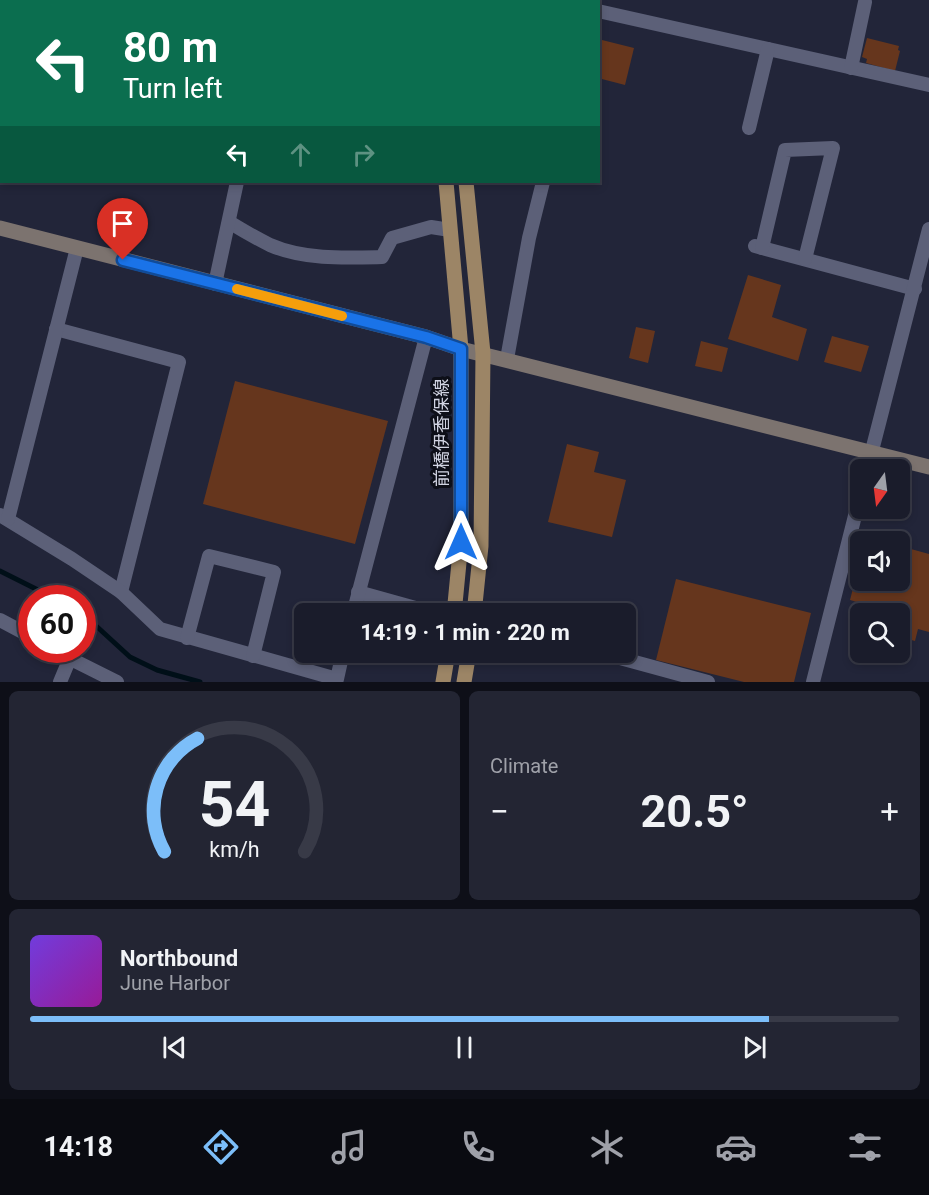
<!DOCTYPE html>
<meta charset="utf-8">
<style>
:root{--surface:#1a1c2b;--page:#232533;--text:#f1f3f6;--muted:#9fa1a9;--line:#383a47;--accent:#7cbef9}
body{margin:0;font-family:Roboto,"Noto Sans JP",sans-serif;background:var(--page);color:var(--text);height:100vh;display:flex;flex-direction:column;font-size:22px;white-space:nowrap}
*{box-sizing:border-box;margin:0}
p{font-size:20px;color:var(--muted)}
.icon{flex:none;width:33px;height:33px;fill:none;stroke:currentColor;stroke-width:2;stroke-linecap:round;stroke-linejoin:round}
.map{position:relative;height:682px;overflow:hidden}
.details{display:flex;flex-direction:column;gap:9px;padding:9px;background:#0e0f18;flex:1}
.details>*{flex:none}
.guide{position:absolute;left:0px;top:0px;width:600px;height:183px;box-shadow:0 3px 9px #0003,0 0 0 2px var(--line);background:#0b6e4f;color:#fff;overflow:hidden}
.needle{width:39px;rotate:194deg}
.buttons{position:absolute;left:850px;top:459px;display:grid;gap:12px}
.buttons a{display:grid;place-items:center;width:60px;height:60px;border-radius:9px;background:var(--surface);box-shadow:0 3px 9px #0003,0 0 0 2px var(--line);font-size:30px}
.speed{position:absolute;left:18px;top:585px;display:flex;gap:12px;font-size:30px;font-weight:700;text-align:center}
.speed>*{display:grid;place-content:center;width:78px;height:78px;border-radius:50%;background:var(--surface);box-shadow:0 3px 9px #0003,0 0 0 2px var(--line);line-height:1}
.speed .limit{border:9px solid #d22;background:#fff;color:#111}
.pin{position:absolute;display:grid;place-items:center;width:51px;height:51px;color:#fff;margin:-62px -26px;border-radius:50% 50% 50% 0;rotate:-45deg;box-shadow:0 0 6px #0007}
.pin .icon{rotate:45deg}
.me{position:absolute;width:66px;margin:-33px;rotate:0deg;stroke-linejoin:round;filter:drop-shadow(0 0 4px #0008)}
.turn{display:flex;align-items:center;gap:21px;height:126px;padding:0 24px;font-size:27px}
.turn .icon{width:78px;height:78px;stroke-width:2.5}
.turn b{display:block;font-size:42px;line-height:51px}
.lanes{display:flex;align-items:center;height:57px;padding:0 24px;background:#0003;justify-content:center;gap:30px;direction:ltr}
.lanes .off{opacity:.35}
.big{font-size:45px;font-weight:700;line-height:1.1}
.details .tile{flex:1;display:flex;flex-direction:column;justify-content:center;gap:9px;min-width:0;padding:0 21px;border-radius:9px;background:var(--page)}
.details .dial{align-items:center;gap:0}
.dial svg{height:156px;overflow:visible;fill:none;stroke:var(--line);stroke-width:7;stroke-linecap:round;text-anchor:middle}
.dial text{fill:var(--text);stroke:none}
.song{display:flex;align-items:center;gap:18px}
.cover{width:72px;height:72px;border-radius:9px;background:linear-gradient(135deg,hsl(260 70% 55%),hsl(300 70% 35%))}
.played{height:6px;border-radius:3px;background:linear-gradient(90deg,var(--accent) 85%,var(--line) 85%)}
.keys{display:flex;justify-content:space-around;direction:ltr}
.heat{display:flex;justify-content:space-between;align-items:center;font-size:33px;direction:ltr}
.details .tiles{flex:1;display:grid;gap:9px;grid-template-columns:1fr 1fr}
.tile:last-child{grid-column:span 2}
.trip{position:absolute;left:294px;top:603px;width:342px;height:60px;border-radius:9px;background:var(--surface);box-shadow:0 3px 9px #0003,0 0 0 2px var(--line);font-weight:700;line-height:60px;text-align:center}
.tabs{display:flex;height:96px;justify-content:space-around;align-items:center;background:#0a0b11;color:var(--muted)}
.tabs .icon{width:42px;height:42px}
.tabs .current{color:var(--accent)}
.tabs b{font-size:27px;color:var(--text)}
.map>svg:first-child{display:block}
.lines{fill:none;stroke-linecap:round;stroke-linejoin:round}
.stream{stroke:#000f18;stroke-width:5}
.building{fill:#66361d}
.street{stroke:#5c6078;stroke-width:14}
.secondary{stroke:#7c736f;stroke-width:15}
.primary{stroke:#9c8566;stroke-width:15}
.route-casing{stroke:#114b97;stroke-width:15}
.route{stroke:#1a73e8;stroke-width:10}
.slow{stroke:#f59e0b;stroke-width:10}
.labels{text-anchor:middle;stroke-width:6;stroke-linejoin:round;paint-order:stroke}
.street-label{font-size:18px;fill:#d1d4e2;stroke:#0d0f18}
</style>
<div class="map">
<svg width="929" height="682" viewBox="0 0 929 682">
<rect width="100%" height="100%" fill="#222539"/>
<g class="lines">
<g class="stream">
<path d="M0,571L54,598"/>
<path d="M82,613L130,657L157,670L200,682"/>
</g>
</g>
<g class="building">
<path d="M867,38L899,46L898,50L900,51L895,71L866,63L867,59L862,57Z"/>
<path d="M598,39L634,48L625,85L598,78Z"/>
<path d="M748,275L781,285L772,317L807,329L798,361L728,339Z"/>
<path d="M636,327L655,331L648,363L629,358Z"/>
<path d="M832,336L869,346L861,372L824,362Z"/>
<path d="M701,341L728,348L722,372L695,366Z"/>
<path d="M235,381L388,421L355,544L203,504Z"/>
<path d="M567,444L599,452L594,472L626,480L612,537L548,522Z"/>
<path d="M900,546L929,554V632L918,629L915,641L900,637V614H865L867,605L850,600L860,561L861,580H900Z"/>
<path d="M676,579L811,613L794,682H744L656,660Z"/>
</g>
<g class="lines">
<g class="street">
<path d="M559,0L564,2"/>
<path d="M278,2L279,0"/>
<path d="M591,2V0"/>
<path d="M598,11L929,85"/>
<path d="M851,68L865,2"/>
<path d="M749,128L768,49"/>
<path d="M229,222C242,230 256,238 270,245C304,260 346,258 382,257L392,238L431,227L450,230"/>
<path d="M755,246L915,289"/>
<path d="M762,248L785,150L833,148L805,259"/>
<path d="M215,284L237,182"/>
<path d="M56,329L179,362L121,592"/>
<path d="M507,359L529,238L543,182"/>
<path d="M867,470L929,229"/>
<path d="M0,515L72,559L121,592L160,629L337,679L343,652"/>
<path d="M8,519L77,248"/>
<path d="M358,592L437,614"/>
<path d="M353,614L426,337"/>
<path d="M0,620L32,637"/>
<path d="M187,638L209,556L274,572L253,656"/>
<path d="M53,650L117,682"/>
<path d="M598,652L708,682"/>
<path d="M60,682L70,658"/>
<path d="M813,682L861,492"/>
</g>
<path class="secondary" d="M0,228L426,337L461,349L929,467"/>
<g class="primary">
<path d="M428,0V2"/>
<path d="M449,0L450,2"/>
<path d="M446,182L461,349V542L454,614"/>
<path d="M466,182L483,353L481,546L474,614"/>
<path d="M443,682L448,652"/>
<path d="M464,682L469,652"/>
</g>
</g>
<g class="lines">
<g class="route-casing">
<path id="route" d="M123,260L426,337L461,349V542"/>
</g>
<use href="#route" class="route"/>
<path class="slow" d="M237,289L342,316"/>
</g>
<g class="labels">
<g class="street-label">
<text transform="translate(442 433) rotate(-90)" y="6">前橋伊香保線</text>
</g>
</g>
</svg>
<div class="buttons">
<a><svg class="needle" viewBox="-14 -14 28 28"><path d="M0-13l5 13h-10z" fill="#e53935"/><path d="M0 13l5-13h-10z" fill="#9fa1a9"/></svg></a>
<a><svg class="icon" aria-label="sound" viewBox="0 0 24 24"><path d="M4 9h4l5-4v14l-5-4H4zM17 9q2 3 0 6"/></svg></a>
<a><svg class="icon" aria-label="search" viewBox="0 0 24 24"><circle cx="10" cy="10" r="6"/><path d="M15 15l6 6"/></svg></a>
</div>
<div class="speed"><div class="limit">60</div></div>
<div class="pin" style="left:123px;top:260px;background:#d93025"><svg class="icon" aria-label="arrive" viewBox="0 0 24 24"><path d="M6 21V4h12l-3 4 3 4H6"/></svg></div>
<svg class="me" style="left:461px;top:542px" viewBox="-20 -20 40 40"><path d="M0-17L14 15 0 8-14 15z" fill="#1a73e8" stroke="#fff" stroke-width="4"/></svg>
<div class="trip">14:19 · 1 min · 220 m</div>
<div class="guide">
<div class="turn"><svg class="icon" aria-label="left" viewBox="0 0 24 24"><path d="M17 20v-9H6M10 6l-5 5 5 5"/></svg><div><b>80 m</b>Turn left</div></div>
<div class="lanes"><svg class="icon" aria-label="left" viewBox="0 0 24 24"><path d="M17 20v-9H6M10 6l-5 5 5 5"/></svg><svg class="icon off" aria-label="ahead" viewBox="0 0 24 24"><path d="M12 20V5M6 11l6-6 6 6"/></svg><svg class="icon off" aria-label="right" viewBox="0 0 24 24"><path d="M7 20v-9h11M14 6l5 5-5 5"/></svg></div>
</div>
</div>
<section class="details">
<div class="tiles">
<div class="tile dial"><svg viewBox="0 0 100 80">
<path d="M14 69A42 42 0 1 1 86 69"/>
<path d="M14 69A42 42 0 0 1 31 11" stroke="#7cbef9"/>
<text x="50" y="56" font-size="32" font-weight="700">54</text>
<text x="50" y="72" font-size="11">km/h</text>
</svg></div>
<div class="tile"><p>Climate</p>
<div class="heat"><a>−</a><b class="big">20.5°</b><a>+</a></div>
</div>
<div class="tile">
<div class="song"><i class="cover"></i><div><b>Northbound</b><p>June Harbor</p></div></div>
<div class="played"></div>
<div class="keys"><svg class="icon" aria-label="previous" viewBox="0 0 24 24"><path d="M18 5L8 12l10 7zM5 5v14"/></svg><svg class="icon" aria-label="pause" viewBox="0 0 24 24"><path d="M8 5v14M16 5v14"/></svg><svg class="icon" aria-label="next" viewBox="0 0 24 24"><path d="M6 5l10 7-10 7zM19 5v14"/></svg></div>
</div>
</div>
</section>
<nav class="tabs">
<b>14:18</b>
<svg class="icon current" aria-label="directions" viewBox="0 0 24 24"><path d="M12 3l9 9-9 9-9-9zM9 14v-3h6M13 9l2 2-2 2"/></svg>
<svg class="icon" aria-label="music" viewBox="0 0 24 24"><path d="M9 18V5l10-2v13"/><circle cx="6" cy="18" r="3"/><circle cx="16" cy="16" r="3"/></svg>
<svg class="icon" aria-label="phone" viewBox="0 0 24 24"><path d="M5 4h4l2 5-3 2q2 4 5 5l2-3 5 2v4C11 20 4 13 5 4z"/></svg>
<svg class="icon" aria-label="climate" viewBox="0 0 24 24"><path d="M12 3v18M4 7l16 10M4 17L20 7"/></svg>
<svg class="icon" aria-label="car" viewBox="0 0 24 24"><path d="M5 17H2v-5l4-1 3-4h7l3 4 3 1v5h-3M9 17h6M6 11h13"/><circle cx="7" cy="17" r="2"/><circle cx="17" cy="17" r="2"/></svg>
<svg class="icon" aria-label="filters" viewBox="0 0 24 24"><path d="M4 7h16M4 17h16"/><circle cx="9" cy="7" r="2"/><circle cx="15" cy="17" r="2"/></svg>
</nav>
